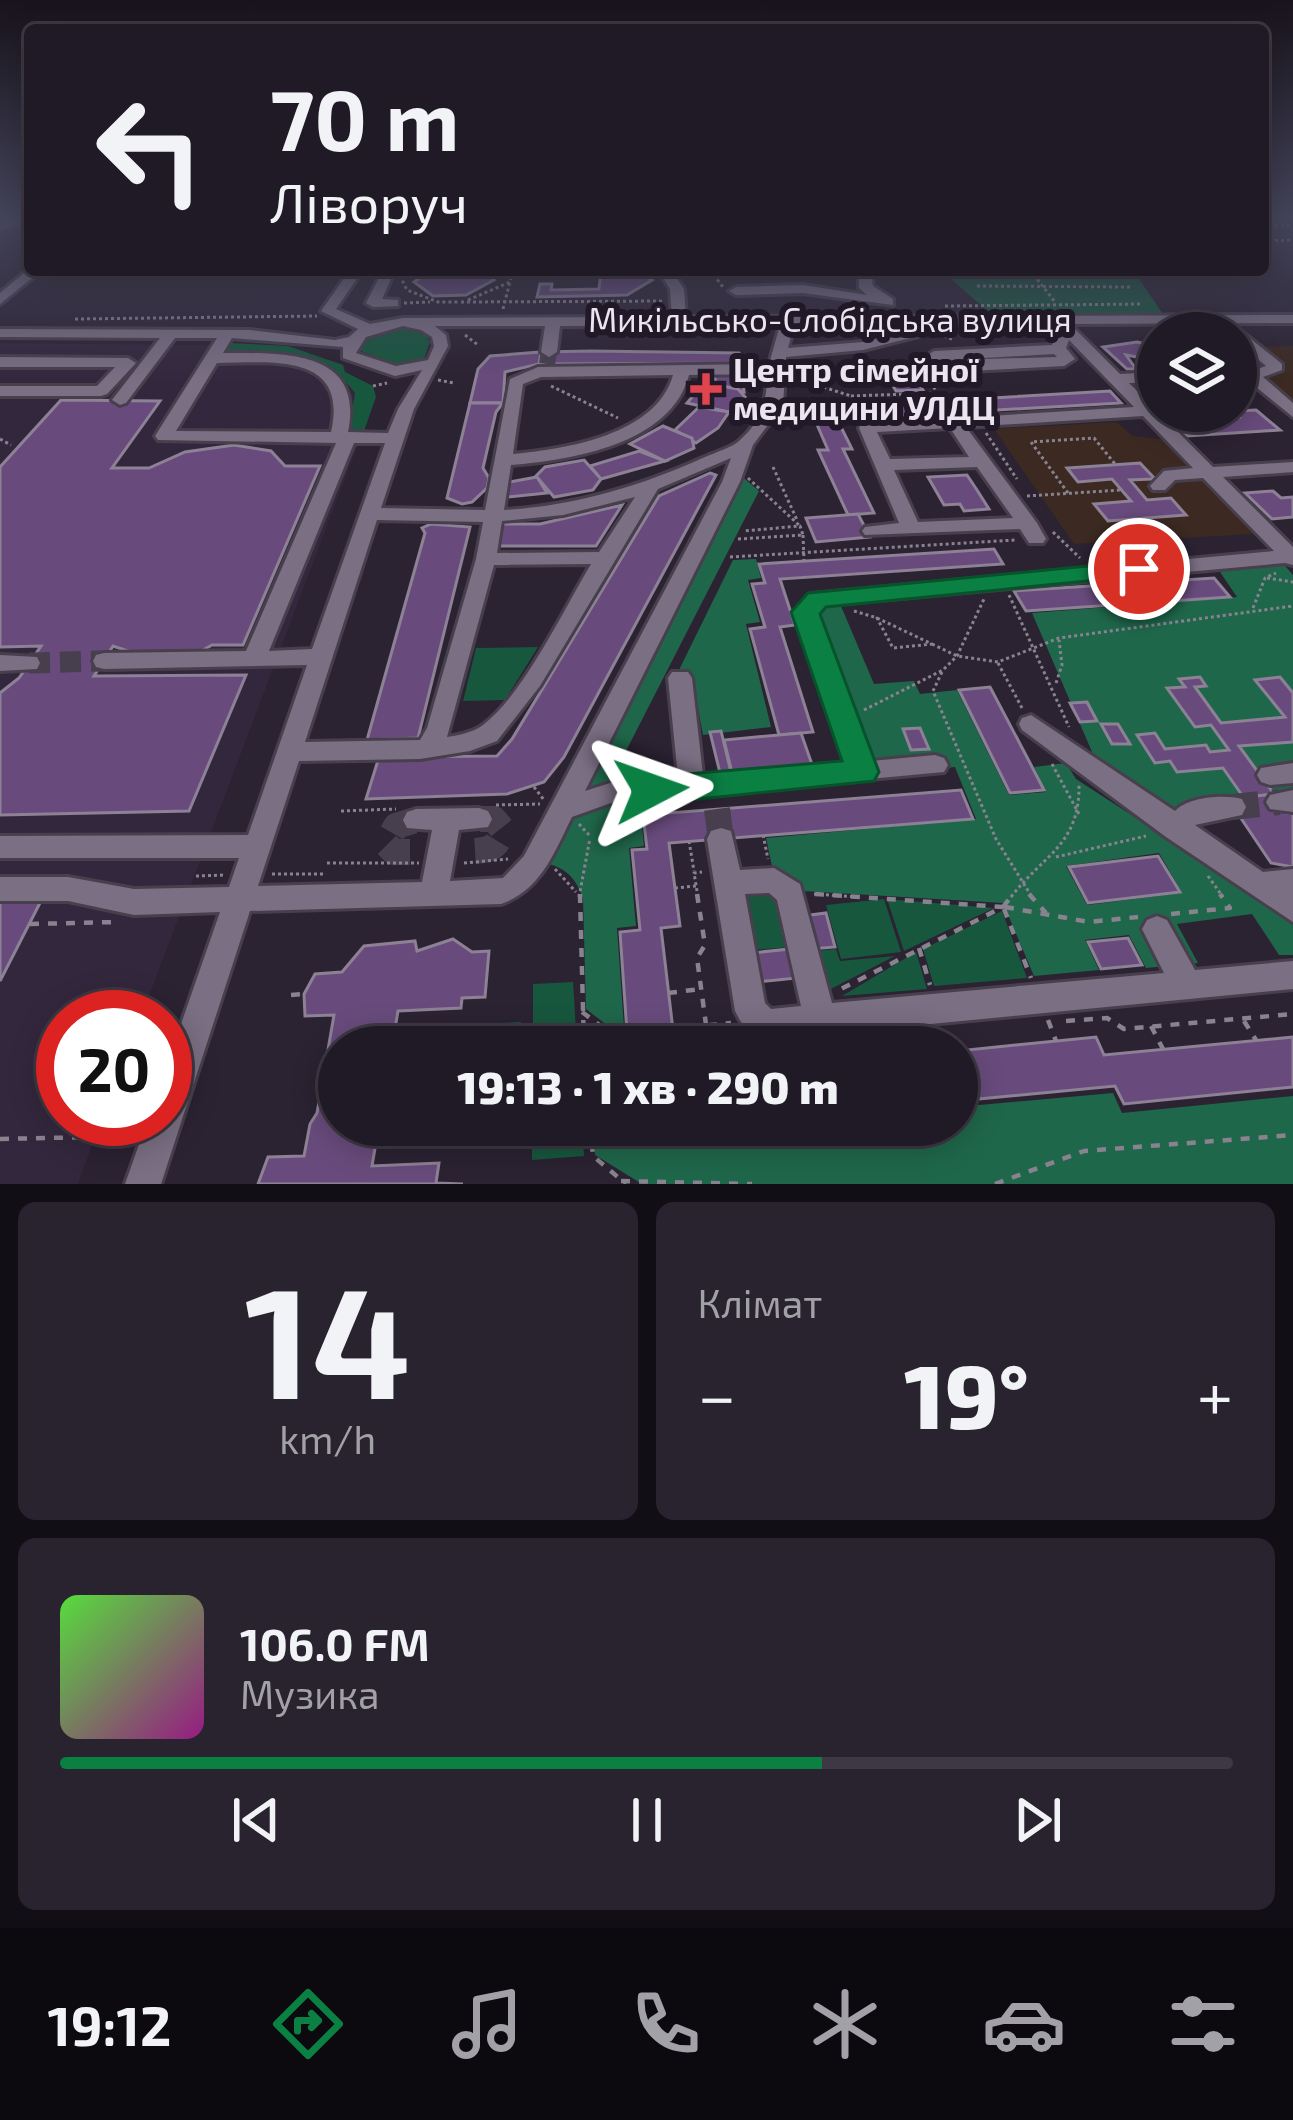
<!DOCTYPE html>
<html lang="uk">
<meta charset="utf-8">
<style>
:root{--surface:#201a26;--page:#28232e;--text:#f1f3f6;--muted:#a2a1a7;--line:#3d3843;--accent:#0b8043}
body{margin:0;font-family:"Exo 2",sans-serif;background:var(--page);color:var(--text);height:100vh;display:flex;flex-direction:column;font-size:45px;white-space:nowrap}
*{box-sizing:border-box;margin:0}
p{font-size:39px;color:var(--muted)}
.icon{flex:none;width:66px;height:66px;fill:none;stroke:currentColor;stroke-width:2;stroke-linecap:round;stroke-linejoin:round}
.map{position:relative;height:1184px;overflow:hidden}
.details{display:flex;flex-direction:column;gap:18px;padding:18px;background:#120e15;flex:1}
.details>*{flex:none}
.banner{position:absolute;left:24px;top:24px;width:1245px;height:252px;border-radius:12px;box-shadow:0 6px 30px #0003,0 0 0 3px var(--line);background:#201a26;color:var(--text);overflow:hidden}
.controls{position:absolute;left:1137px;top:312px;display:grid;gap:24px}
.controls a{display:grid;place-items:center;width:120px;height:120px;border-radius:50%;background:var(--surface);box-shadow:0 6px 30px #0003,0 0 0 3px var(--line);font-size:60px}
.speed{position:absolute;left:36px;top:990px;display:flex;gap:24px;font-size:60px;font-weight:700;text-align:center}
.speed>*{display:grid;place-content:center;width:156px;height:156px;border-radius:50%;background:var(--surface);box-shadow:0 6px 30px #0003,0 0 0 3px var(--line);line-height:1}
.speed .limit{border:18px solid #d22;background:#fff;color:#111}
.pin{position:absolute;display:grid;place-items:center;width:102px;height:102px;color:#fff;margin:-51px;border:6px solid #fff;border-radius:50%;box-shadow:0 3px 12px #0007}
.me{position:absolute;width:132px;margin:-66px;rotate:86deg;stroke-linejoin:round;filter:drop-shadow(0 0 9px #0008)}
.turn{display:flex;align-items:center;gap:42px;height:252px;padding:0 48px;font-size:54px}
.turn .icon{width:156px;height:156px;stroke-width:2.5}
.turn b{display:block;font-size:84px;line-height:102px}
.big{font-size:90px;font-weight:800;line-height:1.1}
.details .card{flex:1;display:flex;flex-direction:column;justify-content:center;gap:18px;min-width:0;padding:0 42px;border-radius:18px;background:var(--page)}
.details .dial{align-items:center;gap:0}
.dial b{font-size:156px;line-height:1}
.song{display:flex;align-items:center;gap:36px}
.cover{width:144px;height:144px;border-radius:18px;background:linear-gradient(135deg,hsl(110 70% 55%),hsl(310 70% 35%))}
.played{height:12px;border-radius:6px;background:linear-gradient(90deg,var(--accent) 65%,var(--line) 65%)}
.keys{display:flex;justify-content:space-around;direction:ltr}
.heat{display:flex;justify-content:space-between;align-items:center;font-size:66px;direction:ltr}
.details .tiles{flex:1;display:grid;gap:18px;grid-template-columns:1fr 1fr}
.card:last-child{grid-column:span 2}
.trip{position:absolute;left:318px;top:1026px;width:660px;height:120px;border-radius:60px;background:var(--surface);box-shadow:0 6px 30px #0003,0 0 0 3px var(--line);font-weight:800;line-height:120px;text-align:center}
.menu{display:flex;height:192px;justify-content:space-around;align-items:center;background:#0d0a0f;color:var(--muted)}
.menu .icon{width:84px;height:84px}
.menu .current{color:var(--accent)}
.menu b{font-size:54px;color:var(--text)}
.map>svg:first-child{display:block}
.built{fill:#33273d}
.education{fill:#3b2922}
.green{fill:#17573e}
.forest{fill:#1f674b;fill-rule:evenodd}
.building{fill:#684b7c;stroke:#8c8195;stroke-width:3}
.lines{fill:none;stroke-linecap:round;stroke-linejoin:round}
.minor-tunnel-far2{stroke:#483f4e;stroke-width:16;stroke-dasharray:16 8;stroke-linecap:butt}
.minor-tunnel-far1{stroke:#483f4e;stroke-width:21;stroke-dasharray:21 10;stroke-linecap:butt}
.minor-tunnel{stroke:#483f4e;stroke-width:26;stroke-dasharray:26 14;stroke-linecap:butt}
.minor-casing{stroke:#483f4d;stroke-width:6}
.path-far1{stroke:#89828f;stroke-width:3;stroke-dasharray:3 3;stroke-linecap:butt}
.path{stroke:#89828f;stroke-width:4.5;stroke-dasharray:9 9;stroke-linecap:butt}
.minor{fill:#7a6f83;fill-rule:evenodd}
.route{fill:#0b8043;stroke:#07532c;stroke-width:3}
.health-dot{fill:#e0444e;stroke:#221928;stroke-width:4.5}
.labels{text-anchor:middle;stroke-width:12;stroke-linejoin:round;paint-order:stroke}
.far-street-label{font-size:33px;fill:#ebe5f0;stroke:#221928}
.far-poi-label{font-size:33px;font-weight:bold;fill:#ebe5f0;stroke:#221928;text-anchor:start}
</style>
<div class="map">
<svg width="1293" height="1184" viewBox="0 0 1293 1184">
<rect width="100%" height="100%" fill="#2b2232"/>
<path class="built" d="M0,343L288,346L343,365L345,372L373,386L376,397L141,1017H63V1119H101L78,1184H0Z"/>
<g class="education">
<path d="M1293,346V420L1238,371L1248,369L1236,359V347Z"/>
<path d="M1116,422L1133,436L1171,440L1255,534L1074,544L994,429Z"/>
</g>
<g class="green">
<path d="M941,270H1133L1165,317L992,315Z"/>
<path d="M400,328L425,334L430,342L423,362L395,364L361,351L364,339Z"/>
<path d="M231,343L288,346L343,365L345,372L373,386L376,397L363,434L349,432L355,393C327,354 272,351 227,350Z"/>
<path d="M538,647L505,700L463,701L476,648Z"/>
<path d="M776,888L790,947L751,950L740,891Z"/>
<path d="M884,899L901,952L841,959L826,905Z"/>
<path d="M887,899L994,908L904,951Z"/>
<path d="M1002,911L1027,978L934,986L923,949Z"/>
<path d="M836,949L840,961L895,956L823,993L813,951Z"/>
<path d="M916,952L927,989L842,996Z"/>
<path d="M573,982L577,1047H533V984Z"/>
<path d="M521,1022L520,1047H439L467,1025Z"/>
<path d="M432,1125H517V1139L442,1144Z"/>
<path d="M532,1125H582L584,1156L532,1160Z"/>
</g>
<g class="forest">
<path d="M739,474L759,491L606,790L571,802Z"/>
<path d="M756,559L761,578L748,580L760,622L746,624L771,727L703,735L692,677L678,672L733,560Z"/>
<path d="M1280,560L1293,575V796L1179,804L1169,819L1099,768L1032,613L1237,597L1216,566Z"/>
<path d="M838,599L874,684L914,681L920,694L957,690L1009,795L1046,792L1034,767L1066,763L1076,779L1293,920V955H1279L1252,914L1177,924L1198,963L1146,968L1129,935L1085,940L1099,970L1034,976L1003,903L803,891L772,866L766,838L976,819L955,767L872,775L811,612L826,600ZM1159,853L1182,893L1087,905L1066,866Z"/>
<path d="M639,797L644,846L629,848L636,926L617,928L624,1027L612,1029L586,1009L583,898C574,874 564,867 540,862C569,813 580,801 639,797Z"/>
<path d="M1113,1093L1122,1113L1293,1096V1184H642L595,1155L593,1125H688L690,1131L757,1125H957V1107Z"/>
</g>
<g class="building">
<path d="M431,270H484L494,280L466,295L433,296L414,282Z"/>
<path d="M543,270H633L652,280L627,295L537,297L540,284H552L551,290L599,289L601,271H555L553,277H542Z"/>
<path d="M1137,342L1158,346V361L1126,355L1136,369H1127L1103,347Z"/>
<path d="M591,351L739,353L748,363L539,364L541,352Z"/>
<path d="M541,352L539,364L505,372L503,403H470L478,369L490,356Z"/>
<path d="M742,371L744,392L716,384L714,372Z"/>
<path d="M912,373L923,390L896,391L886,374Z"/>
<path d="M704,383L738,389L745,397L729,412L687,403Z"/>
<path d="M1110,391L1121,403L837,419L852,449H843L874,513L848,515L818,450H828L815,420H826L820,408Z"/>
<path d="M61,400L160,401L112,468H149L185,452L234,445L271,451L285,466H320L243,645H212L196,654H137L113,646L94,676L246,675L189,811L0,815V693L19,678L41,646L0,647V467Z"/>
<path d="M470,403H503L496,412L483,468L489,478L487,488L472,502L462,504L447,498Z"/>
<path d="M699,407L729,412L718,428L696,443L675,430Z"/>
<path d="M1256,410L1280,430L1187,436L1166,416L1233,418L1239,417L1233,411Z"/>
<path d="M663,426L692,438L694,448L665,461L630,444Z"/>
<path d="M639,451L665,461L601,479L590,466Z"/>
<path d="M584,460L601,479L593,490L554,497L536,476L545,467Z"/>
<path d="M1140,463L1155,479L1130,480L1147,500L1171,498L1186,515L1108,521L1094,504L1131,501L1112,479L1078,482L1067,468Z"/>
<path d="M710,473L716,475L564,757L544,782L507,794L366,799L379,757L497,756L512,739L659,496Z"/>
<path d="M967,475L977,490L989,509L964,511L960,504L944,505L928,477Z"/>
<path d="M537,477L547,493L507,497L509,482Z"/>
<path d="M1273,491L1281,498L1293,497V517L1272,519L1245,493Z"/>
<path d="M622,505L596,546H497L502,524H540Z"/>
<path d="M858,514L870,537L816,542L806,518Z"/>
<path d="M431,524L470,527L418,738L367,740L425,533L422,528Z"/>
<path d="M994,549L1003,564L780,579L795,625L780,627L813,732L779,735L750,629L765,627L752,584L765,583L759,564Z"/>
<path d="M1214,578L1230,597L1026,611L1014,591Z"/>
<path d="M1200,677L1206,686L1195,687L1221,723L1285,717L1255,680L1280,677L1293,693V742L1239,746L1274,794L1244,798L1223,768L1177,772L1170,761L1155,763L1137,735L1155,733L1165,749L1206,745L1210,752L1229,750L1211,725L1195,727L1167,688L1185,687L1179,679Z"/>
<path d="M990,687L1029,761L1044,790L1010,793L959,690Z"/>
<path d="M1087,702L1097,721L1080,722L1070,703Z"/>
<path d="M1101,724H1118L1130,744H1112Z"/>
<path d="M920,728L929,749L911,750L903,729Z"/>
<path d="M721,731L731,772L720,773L710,732Z"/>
<path d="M801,733L815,773L734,781L724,740Z"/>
<path d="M961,790L973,819L669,843L680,926L661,928L675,1047H628L620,932L640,930L632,850L647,849L643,815Z"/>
<path d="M1274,794L1286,813L1293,812V867L1271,863L1228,799Z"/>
<path d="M1158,856L1180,892L1088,903L1069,867Z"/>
<path d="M43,897L0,981V898Z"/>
<path d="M826,913L835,947L811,949L802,916Z"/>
<path d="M1128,938L1142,965L1101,969L1088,942Z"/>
<path d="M453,939L472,952L489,951L485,997L462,998L461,1008L398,1011L392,1047H339V1125H379L372,1166L439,1163L436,1183L463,1184H258L268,1157L304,1156L310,1124L317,1113L334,1015L305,1016L304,994L315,974L342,972L364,946L415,941L417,951Z"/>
<path d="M790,949L797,978L757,982L751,953Z"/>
<path d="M1096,1037L1104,1055L1293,1037V1087L1124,1104L1115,1086L957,1101V1051Z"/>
</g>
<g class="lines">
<path class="minor-tunnel-far2" d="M547,364L549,352"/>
<path class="minor-tunnel-far1" d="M29,663L104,661"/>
<g class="minor-tunnel">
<path d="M1233,807L1279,802"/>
<path d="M717,809L721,839"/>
<path d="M475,851C492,850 499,846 502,829L494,819H479"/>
<path d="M410,852H394L386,844L396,826L416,820"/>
</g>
<g class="minor-casing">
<g id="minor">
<path d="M16,217H30V220L0,229V221Z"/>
<path d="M30,268L42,270L0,304V293Z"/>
<path d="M350,270H363L336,309L370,324L403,318L672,317L670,289L658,270H671L684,289L686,317L1293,315V323L1070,324L1120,374L1158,372V382L1129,383L1213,467L1293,462V472L1223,477L1293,547V565L1285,563L824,605L816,613L871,761L935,755L944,758L948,765L944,772L611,803L572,817C554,853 541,890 501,904L250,911L161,1184H125L148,1119H165V1070L220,912L134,915L68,901H0V877H68L134,889L229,887L239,858H0V836L248,835L307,665L104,669L96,667L93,661L96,655L104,653L246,651L336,443L158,440L155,436L217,338H175L126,403L120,405L112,400L160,338L0,337V329L250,330L335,340L349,337L358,329L321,311ZM1054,324L1059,329L1052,345L934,351L926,356L949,372L1064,366L1075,359L1066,348L1069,340L1134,407L861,424L859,428L899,523L865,527L862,531L865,535L1020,529L1029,543H1043L1046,539L1037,523L966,427L1143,416L1193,468L1164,471L1150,486L1153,490H1165L1175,480L1203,478L1274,551L811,594L794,612L846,763L703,775L692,678L688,672H672L668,678L678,777L610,783L585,791L740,482L753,445L783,405L786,357L863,350L926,334L919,330L863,342L788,348L794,325ZM780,325L769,364L538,367L510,379L485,510L381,508L414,409L448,346L446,335L435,326H545L541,352L549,357L557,352L560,326ZM403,326L421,330L432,337L434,346L428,360L396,366L356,353L366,337ZM232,338L343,347V358L395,376L422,370L398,409L388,433L348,432C365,349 282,353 223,353ZM1054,354L1057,357L949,360ZM217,363C273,362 349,353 331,432L176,431ZM767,374C767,401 762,421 739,441C731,448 716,452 705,457C641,486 575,506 504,510L511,465C572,460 671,444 689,375ZM673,375C656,435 566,449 513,454L523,384L541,377ZM950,428L969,457L890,459L877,432ZM354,443H385L312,649L269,651ZM731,458L722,482L524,856L503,878L450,881L459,830L488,827L492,819L488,811L479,808L416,809L407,812L403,820L407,828L432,830L422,882L258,886L299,761L420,759L470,751L497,741L540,686L658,489ZM977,467L1013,518L918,522L894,470ZM635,497L599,552L497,553L502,521L563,515ZM377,520L483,522L476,559L427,728L420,740L305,742ZM591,564C564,609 523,695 483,725C472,733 459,735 447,737L494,565Z"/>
<path d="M383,270H395L382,299L398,300V306L373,307L366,303Z"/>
<path d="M859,270H871L873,286L893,299V305L803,293L736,295L729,291L736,287L803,285L867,295L859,288Z"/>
<path d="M1231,331H1241L1282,364V370L1263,377L1293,403V417L1246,379V373L1266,366L1236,341V333Z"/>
<path d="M0,357L128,358L136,363L107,394L101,396H0V386H97L115,367H0Z"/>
<path d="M1236,395L1244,400L1242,404L1236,406Z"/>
<path d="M0,655L37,657L40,663L37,669L0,671Z"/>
<path d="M1031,715L1175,811C1188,797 1223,794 1242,799L1246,807L1242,815L1195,825L1263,872L1293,869V922L1166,837L1022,730L1019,724L1022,718Z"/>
<path d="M1293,763V783L1270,785L1261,782L1257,775L1261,768Z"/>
<path d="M1293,790V812L1270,809L1266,802L1270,795Z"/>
<path d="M721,828L731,831L740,870L774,868L800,884L832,1003L1164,973L1142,929L1147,920L1157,916L1167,920L1195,970L1293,961V989L765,1040C750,1035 742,1026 735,1011L707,839L711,831ZM769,893L777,900L801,1006L771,1009L765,1003L745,894Z"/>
</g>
</g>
<g class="path-far1">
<path d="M1263,225L1293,226"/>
<path d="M1263,241L1293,240"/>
<path d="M409,270L403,282L407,290L438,302H459"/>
<path d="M710,270L723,287"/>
<path d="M1030,270L1055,302"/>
<path d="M977,286L1131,287"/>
<path d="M468,300L510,282"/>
<path d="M461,302L665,301"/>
<path d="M404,303L430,302"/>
<path d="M945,306L1142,304"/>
<path d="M503,309L513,270"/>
<path d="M75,319L317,316"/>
<path d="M938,334L952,339"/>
<path d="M465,335L478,345"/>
<path d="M795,378L851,396L856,406"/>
<path d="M438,380L454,383"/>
<path d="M373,386L387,383"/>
<path d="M551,386L618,418"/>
<path d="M851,396L937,393L929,378"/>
<path d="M986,433L1017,479"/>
<path d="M0,439L11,445"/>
<path d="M773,467L797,520"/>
<path d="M748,478L800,526"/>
<path d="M1068,493L1031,442L1094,438L1115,464"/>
<path d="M1027,496L1121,490"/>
<path d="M1053,532L1080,558"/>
<path d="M803,535L804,561"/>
<path d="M738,539L803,535L800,526L743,531"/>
<path d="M730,557L1015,540"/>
<path d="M1267,578L1293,582"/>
<path d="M1009,595L1069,727"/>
<path d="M1253,608L1265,578L1276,573"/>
<path d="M854,611L874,617"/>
<path d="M877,618L932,644L893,648Z"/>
<path d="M932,644L957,656L998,662L1059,638L1293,606"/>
<path d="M998,663L1022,708"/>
<path d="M942,672L933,691L996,839L1032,897"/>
<path d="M1056,683L1062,665L1059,640"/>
<path d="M864,710L943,670L957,656L984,599"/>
<path d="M1052,764L1079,814"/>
<path d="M534,787L544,800"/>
<path d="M496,805L540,804"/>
<path d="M341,811L396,809"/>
<path d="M579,824L590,836"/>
<path d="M763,835L768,859"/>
<path d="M689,841L694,871"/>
<path d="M1056,857L1146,836"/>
<path d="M327,863H419"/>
<path d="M464,863L508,859"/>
<path d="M555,869L576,892"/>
<path d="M272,874H324"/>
<path d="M196,876L226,875"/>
<path d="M1208,876L1223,897"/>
<path d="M675,888L696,886"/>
<path d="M814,894L859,897"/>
<path d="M579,897L590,838"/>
<path d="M698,897L694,873L702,872"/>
<path d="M1011,897C1044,854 1080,845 1079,784"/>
</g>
<g class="path">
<path d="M580,894L584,1047"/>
<path d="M697,894L705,945L697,958L709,1047"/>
<path d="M815,894L1003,907L839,990"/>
<path d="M1029,894L1046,913"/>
<path d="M1003,907L1013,894"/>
<path d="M1005,907L1089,922L1138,917"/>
<path d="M1004,909L1031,978"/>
<path d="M1171,914L1230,908L1220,894"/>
<path d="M30,924L117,922"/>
<path d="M919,948L930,985"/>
<path d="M668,993L701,989"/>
<path d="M291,995L304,994"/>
<path d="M582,1012L613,1035"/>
<path d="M1048,1020L1056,1041"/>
<path d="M1066,1021L1107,1018L1124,1029L1293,1014"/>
<path d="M1244,1021L1256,1040"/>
<path d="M1151,1026L1163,1049"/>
<path d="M672,1029L731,1023"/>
<path d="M945,1034L949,1047"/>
<path d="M603,1047L613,1035L627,1033"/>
<path d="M590,1125L593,1156L626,1184"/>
<path d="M0,1139L94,1137"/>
<path d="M621,1181L752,1184"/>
<path d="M995,1184L1084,1151L1293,1135"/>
</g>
<use href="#minor" class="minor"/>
</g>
<linearGradient id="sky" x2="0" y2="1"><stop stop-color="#18131c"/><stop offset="0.57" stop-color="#44445a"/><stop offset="1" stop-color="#44445a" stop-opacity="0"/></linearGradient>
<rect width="1293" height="382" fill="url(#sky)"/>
<path class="route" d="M1139,561L1152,569L1148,575L826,607L820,614L879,772L874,781L651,804L639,800L634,790L639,781L651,777L842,761L791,612L808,593Z"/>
<path class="health-dot" d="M700 371h12v12h12v12h-12v12h-12v-12h-12v-12h12z"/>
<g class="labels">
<g class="far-street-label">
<text x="830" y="332">Микільсько-Слобідська вулиця</text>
</g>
<g class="far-poi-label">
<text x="733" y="382">Центр сімейної<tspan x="733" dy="38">медицини УЛДЦ</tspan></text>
</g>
</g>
</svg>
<div class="controls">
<a><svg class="icon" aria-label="layers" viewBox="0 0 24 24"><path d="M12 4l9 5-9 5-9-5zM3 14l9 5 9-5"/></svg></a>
</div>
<div class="speed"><div class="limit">20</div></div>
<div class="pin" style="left:1139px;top:569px;background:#d93025"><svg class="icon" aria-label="arrive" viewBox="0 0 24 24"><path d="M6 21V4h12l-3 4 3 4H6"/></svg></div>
<svg class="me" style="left:651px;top:790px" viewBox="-20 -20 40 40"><path d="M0-17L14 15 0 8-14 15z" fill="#0b8043" stroke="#fff" stroke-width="4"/></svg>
<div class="trip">19:13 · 1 хв · 290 m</div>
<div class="banner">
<div class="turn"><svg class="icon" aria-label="left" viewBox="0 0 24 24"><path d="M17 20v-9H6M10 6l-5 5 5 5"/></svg><div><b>70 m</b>Ліворуч</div></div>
</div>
</div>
<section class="details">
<div class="tiles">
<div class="card dial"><b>14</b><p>km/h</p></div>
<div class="card"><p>Клімат</p>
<div class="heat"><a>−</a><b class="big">19°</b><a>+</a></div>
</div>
<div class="card">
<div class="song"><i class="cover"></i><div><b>106.0 FM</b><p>Музика</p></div></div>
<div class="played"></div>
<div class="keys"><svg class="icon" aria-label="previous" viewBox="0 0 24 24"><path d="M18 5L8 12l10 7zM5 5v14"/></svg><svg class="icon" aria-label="pause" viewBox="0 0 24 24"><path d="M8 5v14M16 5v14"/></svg><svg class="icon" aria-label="next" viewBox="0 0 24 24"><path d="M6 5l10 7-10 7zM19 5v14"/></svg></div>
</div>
</div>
</section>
<nav class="menu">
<b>19:12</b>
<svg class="icon current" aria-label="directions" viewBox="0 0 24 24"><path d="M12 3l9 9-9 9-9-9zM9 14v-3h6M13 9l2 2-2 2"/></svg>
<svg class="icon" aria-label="music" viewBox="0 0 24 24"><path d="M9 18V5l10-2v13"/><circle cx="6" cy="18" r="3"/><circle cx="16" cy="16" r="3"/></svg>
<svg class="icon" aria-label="phone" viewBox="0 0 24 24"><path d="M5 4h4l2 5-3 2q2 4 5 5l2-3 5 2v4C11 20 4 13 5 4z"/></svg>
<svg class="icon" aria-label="climate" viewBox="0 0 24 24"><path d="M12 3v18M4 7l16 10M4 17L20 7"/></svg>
<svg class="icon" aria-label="car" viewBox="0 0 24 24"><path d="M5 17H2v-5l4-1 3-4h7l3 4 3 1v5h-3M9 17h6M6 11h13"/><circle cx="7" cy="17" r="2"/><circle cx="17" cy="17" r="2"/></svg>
<svg class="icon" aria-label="filters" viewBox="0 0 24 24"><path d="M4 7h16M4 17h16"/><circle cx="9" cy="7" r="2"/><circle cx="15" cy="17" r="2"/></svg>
</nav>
